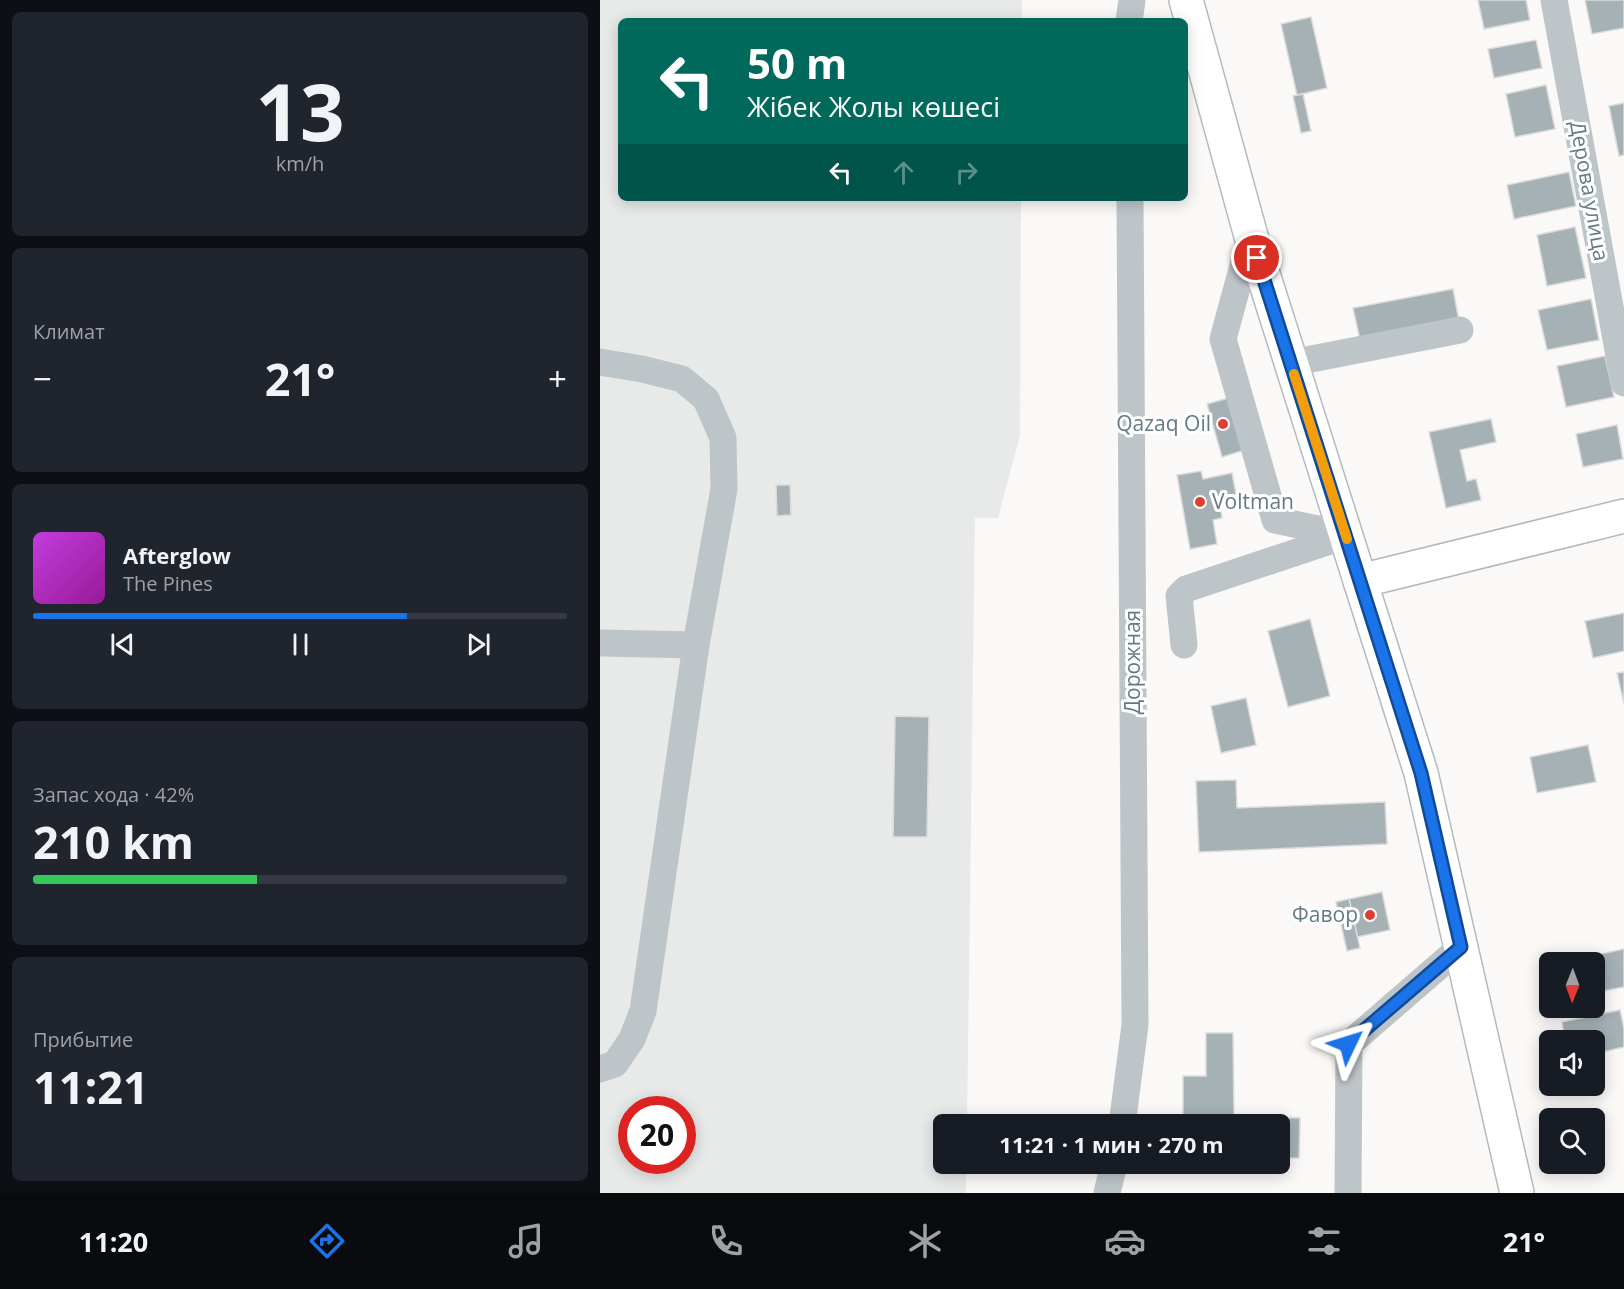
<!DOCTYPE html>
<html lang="ru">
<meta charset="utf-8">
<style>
:root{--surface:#171b24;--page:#20242c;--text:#f1f3f6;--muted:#9ea1a6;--line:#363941;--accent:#1a73e8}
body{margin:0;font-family:"Open Sans",sans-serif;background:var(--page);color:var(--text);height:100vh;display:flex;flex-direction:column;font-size:22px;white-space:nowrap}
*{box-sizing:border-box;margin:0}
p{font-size:20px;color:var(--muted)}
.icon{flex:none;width:33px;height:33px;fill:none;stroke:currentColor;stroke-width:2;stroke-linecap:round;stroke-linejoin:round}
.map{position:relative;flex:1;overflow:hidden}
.details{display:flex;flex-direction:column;gap:12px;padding:12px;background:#0d0f14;width:600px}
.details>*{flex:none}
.hud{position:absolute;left:18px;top:18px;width:570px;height:183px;border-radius:9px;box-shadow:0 3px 15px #0003;background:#00695c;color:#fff;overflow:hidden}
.needle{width:39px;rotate:181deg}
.buttons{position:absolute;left:939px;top:952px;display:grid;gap:12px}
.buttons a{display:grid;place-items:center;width:66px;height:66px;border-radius:9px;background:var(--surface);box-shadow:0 3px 15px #0003;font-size:30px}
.speed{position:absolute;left:18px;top:1096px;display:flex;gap:12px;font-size:30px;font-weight:700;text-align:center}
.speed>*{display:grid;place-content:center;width:78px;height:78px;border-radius:50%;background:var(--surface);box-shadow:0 3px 15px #0003;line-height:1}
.speed .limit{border:9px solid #d22;background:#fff;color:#111}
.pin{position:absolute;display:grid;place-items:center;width:51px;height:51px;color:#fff;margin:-26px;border:3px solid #fff;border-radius:50%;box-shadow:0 2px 6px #0007}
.me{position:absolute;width:66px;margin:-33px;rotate:49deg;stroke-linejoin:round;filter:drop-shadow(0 0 4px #0008)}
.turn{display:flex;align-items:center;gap:21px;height:126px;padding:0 30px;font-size:27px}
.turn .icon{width:78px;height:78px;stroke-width:2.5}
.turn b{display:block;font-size:42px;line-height:51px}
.lanes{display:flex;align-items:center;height:57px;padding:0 30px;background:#0003;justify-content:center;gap:30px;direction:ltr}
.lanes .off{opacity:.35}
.big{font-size:45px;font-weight:700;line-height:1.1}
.details .widget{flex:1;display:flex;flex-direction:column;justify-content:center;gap:9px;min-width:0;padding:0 21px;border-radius:9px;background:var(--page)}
.details .dial{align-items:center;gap:0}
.dial b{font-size:78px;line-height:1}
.song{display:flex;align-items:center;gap:18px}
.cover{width:72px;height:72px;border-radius:9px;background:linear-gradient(135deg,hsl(290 70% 55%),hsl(300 70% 35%))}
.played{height:6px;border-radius:3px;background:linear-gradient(90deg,var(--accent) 70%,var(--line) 70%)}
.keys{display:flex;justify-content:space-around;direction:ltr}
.heat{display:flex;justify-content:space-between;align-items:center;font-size:33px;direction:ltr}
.charge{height:9px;border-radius:4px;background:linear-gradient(90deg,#34c759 42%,var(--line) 0)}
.trip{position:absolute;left:333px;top:1114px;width:357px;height:60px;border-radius:9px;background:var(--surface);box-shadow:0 3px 15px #0003;font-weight:700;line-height:60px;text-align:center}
.dock{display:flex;height:96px;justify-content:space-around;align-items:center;background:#090b0e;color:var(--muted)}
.dock .icon{width:42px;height:42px}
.dock .active{color:var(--accent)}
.dock b{font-size:27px;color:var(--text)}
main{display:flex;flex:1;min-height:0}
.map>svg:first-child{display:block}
.built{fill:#e8e9e9;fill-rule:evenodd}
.building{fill:#a5b1b5;stroke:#dcdbda;stroke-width:1.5}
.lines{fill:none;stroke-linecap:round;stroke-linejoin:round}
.major-casing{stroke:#b2b9bc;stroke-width:36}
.highway-casing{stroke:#b4babd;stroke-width:36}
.minor{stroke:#bec5c8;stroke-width:27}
.major{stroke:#fff;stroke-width:33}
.highway{stroke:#fff;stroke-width:33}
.route-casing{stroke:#114b97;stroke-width:15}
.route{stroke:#1a73e8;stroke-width:10}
.slow{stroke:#f59e0b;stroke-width:10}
.poi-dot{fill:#df3e32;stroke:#fff;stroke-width:2}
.labels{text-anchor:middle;stroke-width:6;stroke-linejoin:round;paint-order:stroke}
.street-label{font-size:21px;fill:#657a82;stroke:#fff}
.poi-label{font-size:21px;fill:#657a82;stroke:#fff;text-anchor:end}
</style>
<main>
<section class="details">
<div class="widget dial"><b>13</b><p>km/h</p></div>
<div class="widget"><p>Климат</p>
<div class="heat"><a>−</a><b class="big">21°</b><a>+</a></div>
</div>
<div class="widget">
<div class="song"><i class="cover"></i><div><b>Afterglow</b><p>The Pines</p></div></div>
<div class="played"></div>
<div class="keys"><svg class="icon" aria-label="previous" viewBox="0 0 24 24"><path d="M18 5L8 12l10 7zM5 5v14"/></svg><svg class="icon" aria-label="pause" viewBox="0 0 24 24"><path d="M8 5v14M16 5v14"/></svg><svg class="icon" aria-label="next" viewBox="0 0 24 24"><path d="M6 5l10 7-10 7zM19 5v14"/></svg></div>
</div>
<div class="widget"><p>Запас хода · 42%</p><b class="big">210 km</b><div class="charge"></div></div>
<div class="widget"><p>Прибытие</p><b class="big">11:21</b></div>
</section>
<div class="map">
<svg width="1024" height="1193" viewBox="0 0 1024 1193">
<rect width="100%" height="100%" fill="#faf9f8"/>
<path class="built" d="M0,0H422V21H21V198H421L420,435L398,518H375L367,1125H344V1164H366V1193H0ZM32,1110H82V1161H32Z"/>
<g class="building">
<path d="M878,0H926L930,20L884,29Z"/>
<path d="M985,0H1024V28L992,34Z"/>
<path d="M711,17L727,88L697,95L681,24Z"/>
<path d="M936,40L942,68L894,78L888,49Z"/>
<path d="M946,85L955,129L915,137L906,94Z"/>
<path d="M703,94L711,131L701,133L693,96Z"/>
<path d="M1024,103V155L1019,156L1009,106Z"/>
<path d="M969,172L976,206L914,219L907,185Z"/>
<path d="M975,227L986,278L947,286L937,235Z"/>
<path d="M853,289L859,321L760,340L753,308Z"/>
<path d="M991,299L999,340L947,350L938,310Z"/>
<path d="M1005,356L1014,397L966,407L957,366Z"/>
<path d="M636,396L651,448L622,457L607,404Z"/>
<path d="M891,419L896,442L860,450L867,481L876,479L881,500L846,508L829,432Z"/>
<path d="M1017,425L1023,459L983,467L976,434Z"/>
<path d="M601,471L603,479L632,473L636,494L619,497L622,518L613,520L617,544L590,549L577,475Z"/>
<path d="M176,485H190L191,515L177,516Z"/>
<path d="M1024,613V651L993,658L985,621Z"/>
<path d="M710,619L730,696L688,707L668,631Z"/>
<path d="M1024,672V704L1017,673Z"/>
<path d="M646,698L656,745L621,753L611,706Z"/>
<path d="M295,716L329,717L327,837H293Z"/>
<path d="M988,745L996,782L937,793L930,757Z"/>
<path d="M636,780L637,808L785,802L787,844L599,852L596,781Z"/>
<path d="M782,892L790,930L757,937L749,899Z"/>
<path d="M749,899L760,948L747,951L736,902Z"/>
<path d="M1024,949V987L1003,991L996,955Z"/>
<path d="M1020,1010L1024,1029V1047L994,1054V1041H965L962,1022Z"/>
<path d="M606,1033H633L634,1117H583V1076H606Z"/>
<rect x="599" y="1117" width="35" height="8"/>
<path d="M634,1117L700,1118L699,1158H680V1125H634Z"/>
</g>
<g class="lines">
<g class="major-casing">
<path id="major" d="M760,581L1024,516"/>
</g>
<g class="highway-casing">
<path id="highway" d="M586,0L651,236L821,773L917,1193"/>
</g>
<g class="minor">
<path d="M954,0L1024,383"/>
<path d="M529,21L532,0"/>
<path d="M651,236L623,339L675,520L746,535"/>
<path d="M0,362L42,369L82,379L106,399L123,438L124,489L96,645L43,1011L32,1039L15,1064L0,1069"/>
<path d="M691,363L860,330"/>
<path d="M0,643L96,645"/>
<path d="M584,645L579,596L586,589L745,536"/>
<path d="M522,1125L535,1025L530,198"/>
<path d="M507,1193L514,1164"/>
<path d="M748,1193L749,1044L861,947"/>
</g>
<use href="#major" class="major"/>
<use href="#highway" class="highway"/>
</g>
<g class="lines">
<g class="route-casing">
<path id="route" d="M657,258L821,773L861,947L748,1044"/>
</g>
<use href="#route" class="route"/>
<path class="slow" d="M694,374L747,539"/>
</g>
<g class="poi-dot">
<circle cx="623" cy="424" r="6"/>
<circle cx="600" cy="502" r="6"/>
<circle cx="770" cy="915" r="6"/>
</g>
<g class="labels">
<g class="street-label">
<text transform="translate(989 191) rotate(80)" y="7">Дерова улица</text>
<text transform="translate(533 662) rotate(-90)" y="7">Дорожная</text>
</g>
<g class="poi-label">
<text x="611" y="431">Qazaq Oil</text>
<text x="612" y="509" text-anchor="start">Voltman</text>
<text x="758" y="922">Фавор</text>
</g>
</g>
</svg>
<div class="buttons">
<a><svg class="needle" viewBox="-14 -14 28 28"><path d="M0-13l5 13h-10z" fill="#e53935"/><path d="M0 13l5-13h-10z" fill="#9ea1a6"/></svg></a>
<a><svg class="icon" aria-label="sound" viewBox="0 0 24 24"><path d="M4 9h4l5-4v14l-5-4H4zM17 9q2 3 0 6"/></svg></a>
<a><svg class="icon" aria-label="search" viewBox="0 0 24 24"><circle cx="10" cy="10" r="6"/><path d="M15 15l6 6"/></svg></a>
</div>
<div class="speed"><div class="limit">20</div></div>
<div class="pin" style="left:657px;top:258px;background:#d93025"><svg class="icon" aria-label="arrive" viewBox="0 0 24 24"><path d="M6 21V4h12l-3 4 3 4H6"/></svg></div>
<svg class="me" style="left:748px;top:1044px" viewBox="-20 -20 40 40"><path d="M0-17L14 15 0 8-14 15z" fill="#1a73e8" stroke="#fff" stroke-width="4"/></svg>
<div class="trip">11:21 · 1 мин · 270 m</div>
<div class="hud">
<div class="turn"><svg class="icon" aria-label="left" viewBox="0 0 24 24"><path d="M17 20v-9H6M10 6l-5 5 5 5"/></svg><div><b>50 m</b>Жібек Жолы көшесі</div></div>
<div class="lanes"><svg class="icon" aria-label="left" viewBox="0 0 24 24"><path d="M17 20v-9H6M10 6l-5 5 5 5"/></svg><svg class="icon off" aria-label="ahead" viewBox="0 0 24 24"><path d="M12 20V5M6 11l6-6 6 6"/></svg><svg class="icon off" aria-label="right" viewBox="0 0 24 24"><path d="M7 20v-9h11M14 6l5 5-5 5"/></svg></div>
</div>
</div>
</main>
<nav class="dock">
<b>11:20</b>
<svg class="icon active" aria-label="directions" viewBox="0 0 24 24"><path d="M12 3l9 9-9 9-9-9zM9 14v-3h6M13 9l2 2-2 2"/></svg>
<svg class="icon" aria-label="music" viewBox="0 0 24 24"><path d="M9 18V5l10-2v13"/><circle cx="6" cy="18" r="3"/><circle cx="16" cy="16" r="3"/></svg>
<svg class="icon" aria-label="phone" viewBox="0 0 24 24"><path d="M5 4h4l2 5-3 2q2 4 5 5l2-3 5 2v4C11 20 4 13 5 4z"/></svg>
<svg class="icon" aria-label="climate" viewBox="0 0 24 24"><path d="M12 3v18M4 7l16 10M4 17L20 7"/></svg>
<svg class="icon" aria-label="car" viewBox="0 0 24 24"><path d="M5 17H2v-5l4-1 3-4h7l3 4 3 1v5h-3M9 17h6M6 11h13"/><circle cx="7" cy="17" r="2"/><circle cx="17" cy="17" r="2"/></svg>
<svg class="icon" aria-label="filters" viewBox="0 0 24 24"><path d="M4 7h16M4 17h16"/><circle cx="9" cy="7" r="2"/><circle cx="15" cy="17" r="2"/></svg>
<b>21°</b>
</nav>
